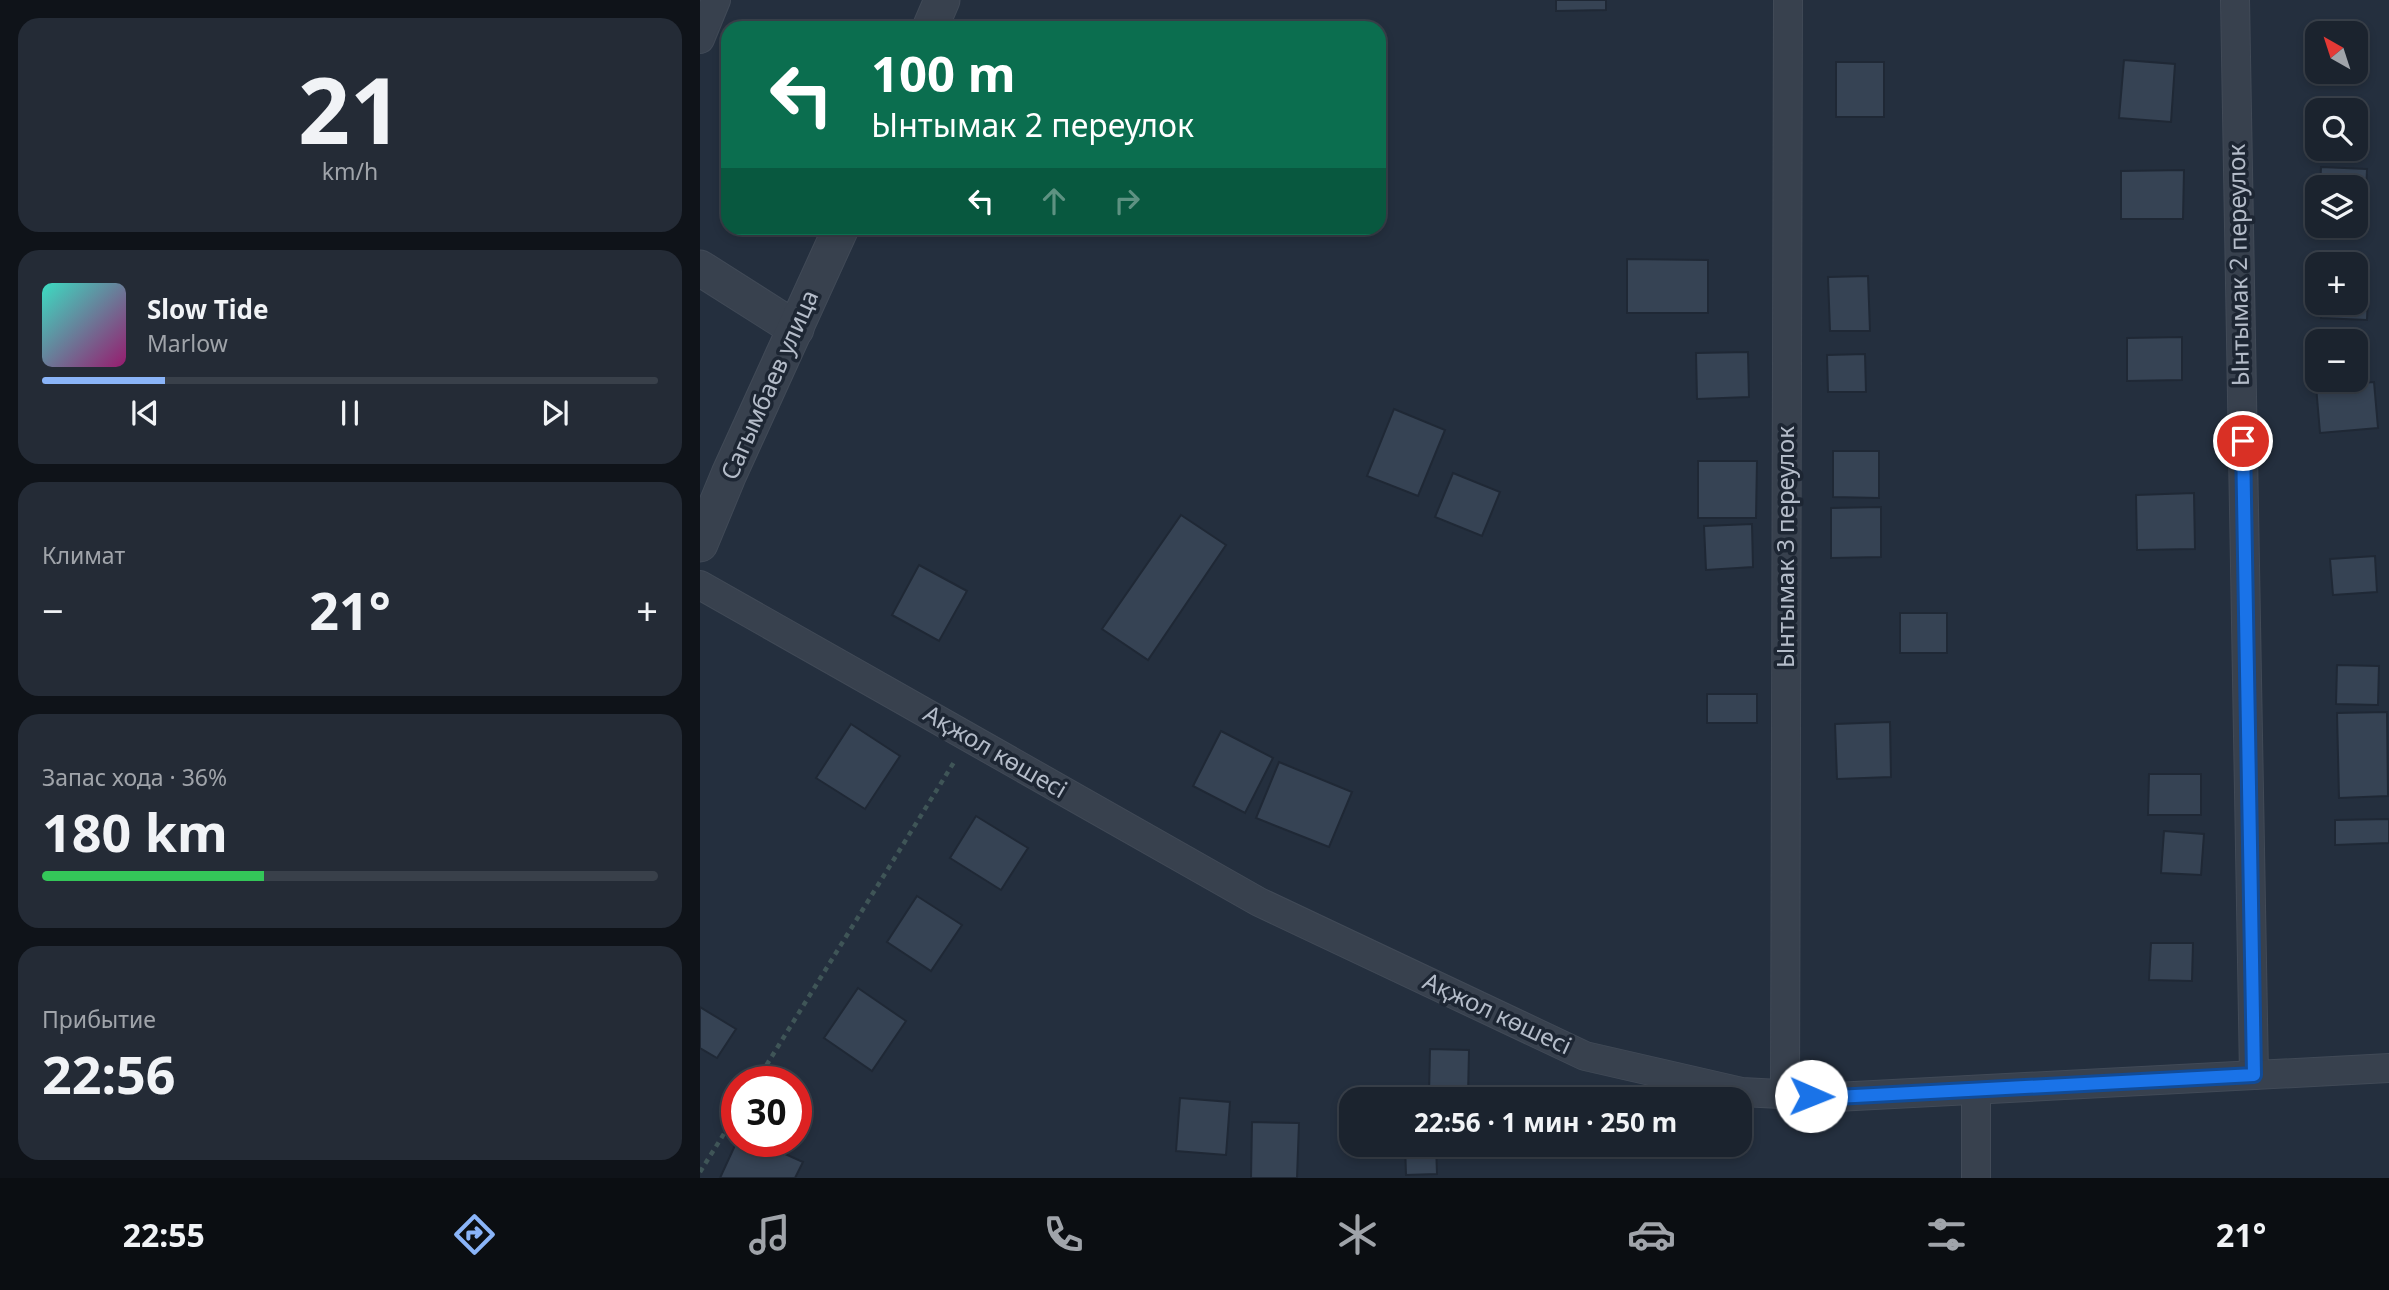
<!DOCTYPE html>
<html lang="ru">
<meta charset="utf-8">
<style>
:root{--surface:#1b232e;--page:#242b36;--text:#f1f3f6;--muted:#a0a4aa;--line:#39404a;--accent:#8ab4f8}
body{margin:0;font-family:"Noto Sans",sans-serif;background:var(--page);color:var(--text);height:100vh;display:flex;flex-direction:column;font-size:26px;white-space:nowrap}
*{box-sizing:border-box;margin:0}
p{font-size:23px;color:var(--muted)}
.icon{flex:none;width:38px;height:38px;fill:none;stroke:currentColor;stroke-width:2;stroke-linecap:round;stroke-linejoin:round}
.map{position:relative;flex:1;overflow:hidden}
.sheet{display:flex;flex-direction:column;gap:18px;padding:18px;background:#0f1319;width:700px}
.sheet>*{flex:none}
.banner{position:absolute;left:21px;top:21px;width:665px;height:214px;border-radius:21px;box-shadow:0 4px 10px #0003,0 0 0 2px var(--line);background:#0b6e4f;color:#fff;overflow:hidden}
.needle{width:46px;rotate:321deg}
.tools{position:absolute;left:1605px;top:21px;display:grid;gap:14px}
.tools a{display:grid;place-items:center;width:63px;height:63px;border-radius:14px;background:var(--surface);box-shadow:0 4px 10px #0003,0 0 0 2px var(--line);font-size:35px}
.speed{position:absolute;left:21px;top:1066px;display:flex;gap:14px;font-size:35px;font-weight:700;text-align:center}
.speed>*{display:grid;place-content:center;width:91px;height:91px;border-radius:50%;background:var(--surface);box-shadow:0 4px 10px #0003,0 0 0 2px var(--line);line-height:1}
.speed .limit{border:10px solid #d22;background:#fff;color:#111}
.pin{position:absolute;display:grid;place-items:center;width:60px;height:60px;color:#fff;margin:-30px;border:4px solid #fff;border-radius:50%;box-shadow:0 2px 7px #0007}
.me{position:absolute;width:77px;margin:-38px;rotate:91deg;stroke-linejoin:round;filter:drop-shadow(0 0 5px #0008)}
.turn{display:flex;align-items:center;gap:24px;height:147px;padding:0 35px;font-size:32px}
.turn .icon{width:91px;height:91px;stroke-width:2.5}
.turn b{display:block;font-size:49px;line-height:60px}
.lanes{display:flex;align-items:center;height:66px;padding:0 35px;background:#0003;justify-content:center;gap:35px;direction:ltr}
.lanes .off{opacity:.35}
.big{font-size:52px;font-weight:700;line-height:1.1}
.sheet .widget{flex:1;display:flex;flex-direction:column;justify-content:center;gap:10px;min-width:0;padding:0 24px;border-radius:21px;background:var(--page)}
.sheet .dial{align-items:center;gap:0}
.dial b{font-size:91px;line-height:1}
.song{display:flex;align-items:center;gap:21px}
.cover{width:84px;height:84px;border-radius:10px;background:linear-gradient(135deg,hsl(170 70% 55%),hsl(320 70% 35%))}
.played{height:7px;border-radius:4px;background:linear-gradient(90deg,var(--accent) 20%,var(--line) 20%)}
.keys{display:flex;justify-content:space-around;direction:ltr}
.heat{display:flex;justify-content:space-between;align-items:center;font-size:38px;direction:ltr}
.charge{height:10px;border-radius:5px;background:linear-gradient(90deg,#34c759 36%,var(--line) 0)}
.trip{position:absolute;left:639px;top:1087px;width:413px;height:70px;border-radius:21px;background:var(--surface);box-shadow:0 4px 10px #0003,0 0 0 2px var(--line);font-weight:700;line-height:70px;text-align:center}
.menu{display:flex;height:112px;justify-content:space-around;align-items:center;background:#0b0e12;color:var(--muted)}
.menu .icon{width:49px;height:49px}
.menu .selected{color:var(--accent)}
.menu b{font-size:32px;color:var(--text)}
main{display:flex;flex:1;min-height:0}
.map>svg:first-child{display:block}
.building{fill:#364354;stroke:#1f2835;stroke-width:2}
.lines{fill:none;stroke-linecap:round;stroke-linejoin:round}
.minor-casing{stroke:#414a57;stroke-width:30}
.tertiary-casing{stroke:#414a57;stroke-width:37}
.path{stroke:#3f5557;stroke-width:4.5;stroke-dasharray:5 5;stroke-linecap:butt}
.minor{stroke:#38414e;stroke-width:28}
.tertiary{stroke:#38414e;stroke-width:35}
.route-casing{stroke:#114b97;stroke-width:18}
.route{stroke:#1a73e8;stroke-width:12}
.labels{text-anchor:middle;stroke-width:7;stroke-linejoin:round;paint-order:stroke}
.street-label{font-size:24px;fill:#b4bcc9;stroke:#1d2633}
</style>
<main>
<section class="sheet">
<div class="widget dial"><b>21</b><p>km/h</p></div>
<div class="widget">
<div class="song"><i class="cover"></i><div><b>Slow Tide</b><p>Marlow</p></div></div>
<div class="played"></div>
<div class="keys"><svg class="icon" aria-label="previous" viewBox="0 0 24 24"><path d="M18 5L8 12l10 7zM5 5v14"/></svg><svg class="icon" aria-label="pause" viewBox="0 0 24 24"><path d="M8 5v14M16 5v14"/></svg><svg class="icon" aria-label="next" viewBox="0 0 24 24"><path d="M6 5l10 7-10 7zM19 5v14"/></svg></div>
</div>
<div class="widget"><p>Климат</p>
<div class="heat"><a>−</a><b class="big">21°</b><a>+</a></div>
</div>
<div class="widget"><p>Запас хода · 36%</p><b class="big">180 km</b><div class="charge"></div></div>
<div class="widget"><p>Прибытие</p><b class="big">22:56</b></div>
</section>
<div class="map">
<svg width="1689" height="1178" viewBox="0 0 1689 1178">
<rect width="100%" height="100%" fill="#242f3e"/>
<g class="building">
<path d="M856,0H906V10L856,11Z"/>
<path d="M586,20L637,23L636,28H586Z"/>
<path d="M1424,60L1475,64L1471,122L1419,118Z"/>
<rect x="1136" y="62" width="48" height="55"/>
<path d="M1621,167L1667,169L1665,223L1656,222V187H1620Z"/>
<path d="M1484,170L1483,219H1421V171Z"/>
<path d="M927,259L1008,260V313H927Z"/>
<path d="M1656,270H1669L1667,320L1621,318L1622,303H1656Z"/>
<path d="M1168,276L1170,331H1130L1128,277Z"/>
<path d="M1482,337V380L1427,381V338Z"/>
<path d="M1048,352L1049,397L997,399L996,353Z"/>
<path d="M1165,354L1166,392H1128L1127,355Z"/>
<path d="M1674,382L1678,428L1620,433L1616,386Z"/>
<path d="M694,409L745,430L718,496L667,476Z"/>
<path d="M1133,451H1179V498L1133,497Z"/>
<path d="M998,461H1057L1056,518H998Z"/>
<path d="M753,473L800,492L782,536L735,517Z"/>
<path d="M1494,493L1495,549L1437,550L1436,495Z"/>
<path d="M1181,507V557L1131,558V508Z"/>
<path d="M481,515L526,545L448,660L402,629Z"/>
<path d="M1052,524L1053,567L1006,570L1004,526Z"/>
<path d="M1675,556L1677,592L1633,595L1630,559Z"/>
<path d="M219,565L267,591L239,641L192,615Z"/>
<rect x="1200" y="613" width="47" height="40"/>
<path d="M1637,665L1679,666L1678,705L1636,704Z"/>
<rect x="1007" y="694" width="50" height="29"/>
<path d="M1687,712L1688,796L1639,798L1637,713Z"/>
<path d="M1190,722L1191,777L1137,779L1135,724Z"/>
<path d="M151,724L200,756L165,809L116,778Z"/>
<path d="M521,731L573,758L545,813L493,786Z"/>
<path d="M579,762L652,792L629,847L556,818Z"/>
<path d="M1449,774H1501V815H1448Z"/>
<path d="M276,816L328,848L301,890L250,858Z"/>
<path d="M1689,819V843L1635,845V820Z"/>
<path d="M1464,831L1504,834L1501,875L1461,873Z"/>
<path d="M217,896L262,925L231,971L187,942Z"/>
<path d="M1451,943H1493L1492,981L1449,980Z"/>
<path d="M158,988L206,1021L172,1071L124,1038Z"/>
<path d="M0,1007L36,1029L17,1058L0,1048Z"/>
<path d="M730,1049L769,1050L768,1096L729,1095Z"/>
<path d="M480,1098L530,1102L526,1155L476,1151Z"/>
<path d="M552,1122L599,1123L597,1178H551Z"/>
<path d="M37,1141H56L103,1162L95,1178H20Z"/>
<path d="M705,1144H736L737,1174L706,1175Z"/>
</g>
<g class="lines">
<g class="minor-casing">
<g id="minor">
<path d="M1535,0L1554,1075"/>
<path d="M0,39L16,0"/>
<path d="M0,585L559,902L885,1056L1042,1092L1136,1097L1689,1068"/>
<path d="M1276,1090V1178"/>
<path d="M1085,1094L1088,0"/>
</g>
</g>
<g class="tertiary-casing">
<g id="tertiary">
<path d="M230,28L242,0"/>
<path d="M0,268L96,329"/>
<path d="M0,544L29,474L141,228"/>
</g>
</g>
<g class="path">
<path d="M56,1082L256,759"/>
<path d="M0,1172L37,1113"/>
</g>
<use href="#minor" class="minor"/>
<use href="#tertiary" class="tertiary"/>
</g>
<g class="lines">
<g class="route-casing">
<path id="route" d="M1111,1096L1136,1097L1554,1075L1543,441"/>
</g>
<use href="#route" class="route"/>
</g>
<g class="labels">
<g class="street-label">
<text transform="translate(1539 265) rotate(-91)" y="8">Ынтымак 2 переулок</text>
<text transform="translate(70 385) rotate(-66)" y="8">Сагымбаев улица</text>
<text transform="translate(1086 547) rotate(-90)" y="8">Ынтымак 3 переулок</text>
<text transform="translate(295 752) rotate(30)" y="8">Ақжол көшесі</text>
<text transform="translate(797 1014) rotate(25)" y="8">Ақжол көшесі</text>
</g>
</g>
</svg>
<div class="tools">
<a><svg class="needle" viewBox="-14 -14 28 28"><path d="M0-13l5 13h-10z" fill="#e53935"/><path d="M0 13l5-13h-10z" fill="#a0a4aa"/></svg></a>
<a><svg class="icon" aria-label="search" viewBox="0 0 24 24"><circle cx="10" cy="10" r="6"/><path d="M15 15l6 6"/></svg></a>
<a><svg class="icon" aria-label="layers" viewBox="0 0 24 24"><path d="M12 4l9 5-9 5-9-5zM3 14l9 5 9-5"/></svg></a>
<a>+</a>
<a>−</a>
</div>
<div class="speed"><div class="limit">30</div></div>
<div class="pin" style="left:1543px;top:441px;background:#d93025"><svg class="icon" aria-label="arrive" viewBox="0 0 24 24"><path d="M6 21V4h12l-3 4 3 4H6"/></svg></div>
<svg class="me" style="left:1111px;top:1096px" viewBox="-20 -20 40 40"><circle r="19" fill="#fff"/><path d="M0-13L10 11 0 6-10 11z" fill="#1a73e8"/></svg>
<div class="trip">22:56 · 1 мин · 250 m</div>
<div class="banner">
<div class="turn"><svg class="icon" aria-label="left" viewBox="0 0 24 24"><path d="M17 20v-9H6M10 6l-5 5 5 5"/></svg><div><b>100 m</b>Ынтымак 2 переулок</div></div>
<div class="lanes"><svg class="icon" aria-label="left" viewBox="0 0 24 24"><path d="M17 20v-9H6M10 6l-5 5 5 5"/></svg><svg class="icon off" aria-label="ahead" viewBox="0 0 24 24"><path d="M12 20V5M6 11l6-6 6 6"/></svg><svg class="icon off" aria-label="right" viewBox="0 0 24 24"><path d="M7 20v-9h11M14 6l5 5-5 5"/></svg></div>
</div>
</div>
</main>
<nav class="menu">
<b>22:55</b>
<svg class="icon selected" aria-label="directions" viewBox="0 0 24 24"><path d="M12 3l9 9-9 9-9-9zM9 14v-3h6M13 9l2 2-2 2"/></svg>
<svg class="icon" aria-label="music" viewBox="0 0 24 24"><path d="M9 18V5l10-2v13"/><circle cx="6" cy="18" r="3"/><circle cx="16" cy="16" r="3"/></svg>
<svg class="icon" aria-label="phone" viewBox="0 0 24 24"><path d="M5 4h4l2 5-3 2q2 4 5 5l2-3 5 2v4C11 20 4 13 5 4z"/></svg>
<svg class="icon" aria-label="climate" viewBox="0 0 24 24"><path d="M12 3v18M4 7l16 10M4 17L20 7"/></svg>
<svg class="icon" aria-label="car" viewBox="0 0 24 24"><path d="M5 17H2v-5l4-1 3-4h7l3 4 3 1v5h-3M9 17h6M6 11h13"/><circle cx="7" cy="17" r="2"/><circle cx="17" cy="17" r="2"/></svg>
<svg class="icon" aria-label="filters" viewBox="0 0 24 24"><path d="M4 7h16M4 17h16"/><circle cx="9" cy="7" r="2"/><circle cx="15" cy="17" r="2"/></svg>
<b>21°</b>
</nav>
